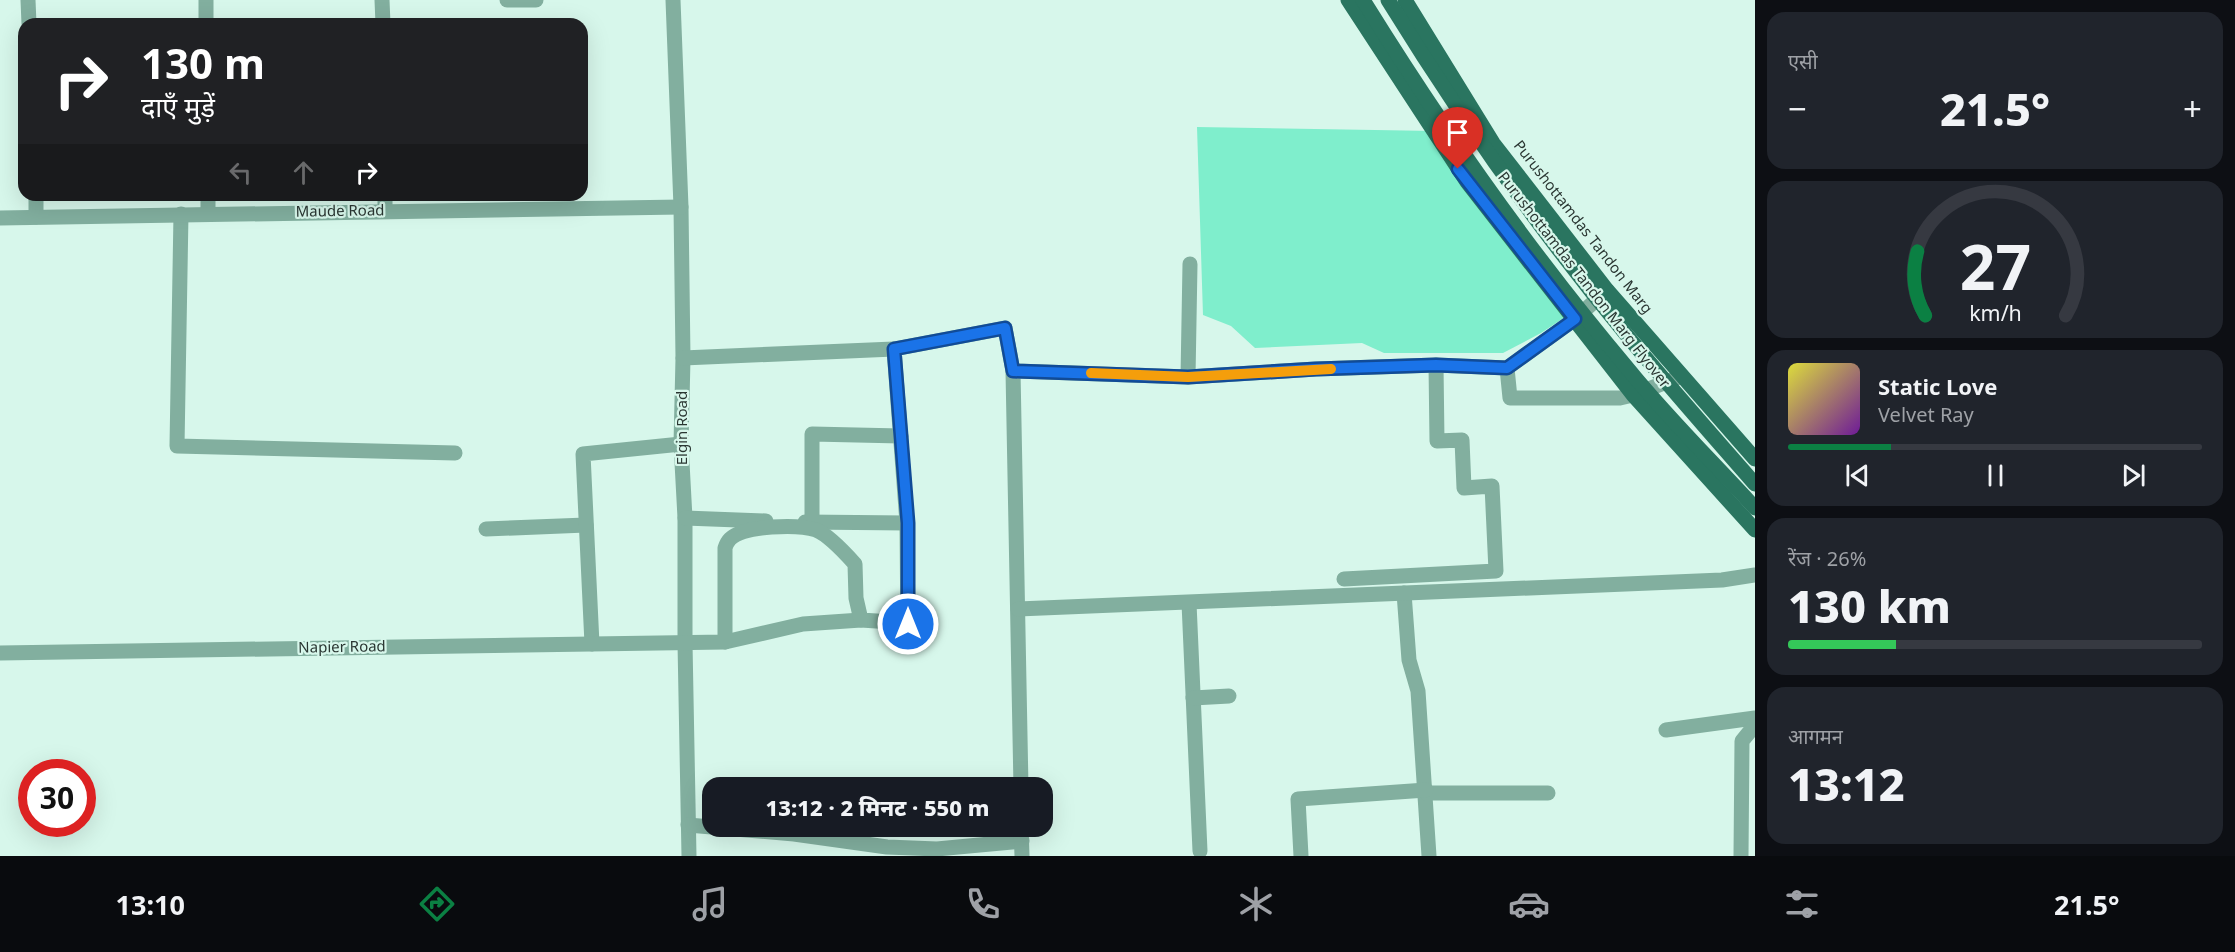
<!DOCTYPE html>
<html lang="hi">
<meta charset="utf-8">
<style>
:root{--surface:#171b24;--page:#20242c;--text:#f1f3f6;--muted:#9ea1a6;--line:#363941;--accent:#0b8043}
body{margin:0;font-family:"Noto Sans","Noto Sans Devanagari",sans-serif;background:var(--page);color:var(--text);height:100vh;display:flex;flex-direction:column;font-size:22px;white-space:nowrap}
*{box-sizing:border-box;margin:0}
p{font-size:20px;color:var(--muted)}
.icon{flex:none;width:33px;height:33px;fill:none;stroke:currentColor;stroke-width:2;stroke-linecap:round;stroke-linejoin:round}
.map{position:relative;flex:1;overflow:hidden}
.drawer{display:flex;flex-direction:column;gap:12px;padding:12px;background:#0d0f14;width:480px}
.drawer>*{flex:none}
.banner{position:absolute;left:18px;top:18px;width:570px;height:183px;border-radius:18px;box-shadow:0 6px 24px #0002;background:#202124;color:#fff;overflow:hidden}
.speed{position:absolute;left:18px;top:759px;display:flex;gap:12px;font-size:30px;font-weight:700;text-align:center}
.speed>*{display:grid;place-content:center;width:78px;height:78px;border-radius:50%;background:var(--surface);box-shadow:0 6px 24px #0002;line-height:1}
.speed .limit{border:9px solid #d22;background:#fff;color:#111}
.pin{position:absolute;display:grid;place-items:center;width:51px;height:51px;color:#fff;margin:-62px -26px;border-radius:50% 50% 50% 0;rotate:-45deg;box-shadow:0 0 6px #0007}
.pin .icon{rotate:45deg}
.me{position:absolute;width:66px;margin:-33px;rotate:0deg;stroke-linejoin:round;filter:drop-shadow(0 0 4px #0008)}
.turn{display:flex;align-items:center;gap:21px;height:126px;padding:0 24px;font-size:27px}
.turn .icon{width:78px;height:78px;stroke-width:2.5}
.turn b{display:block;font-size:42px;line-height:51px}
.lanes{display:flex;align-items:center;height:57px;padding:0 24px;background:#0003;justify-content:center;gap:30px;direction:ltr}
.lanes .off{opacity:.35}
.big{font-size:45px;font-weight:800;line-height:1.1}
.drawer .tile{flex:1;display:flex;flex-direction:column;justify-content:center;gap:9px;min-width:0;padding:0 21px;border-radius:18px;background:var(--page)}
.drawer .dial{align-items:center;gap:0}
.dial svg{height:156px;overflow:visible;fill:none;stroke:var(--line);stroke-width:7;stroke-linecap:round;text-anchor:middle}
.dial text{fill:var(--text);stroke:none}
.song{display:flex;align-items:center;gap:18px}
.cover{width:72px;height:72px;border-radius:9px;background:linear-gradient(135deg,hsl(60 70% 55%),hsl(280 70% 35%))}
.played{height:6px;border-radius:3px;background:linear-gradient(90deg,var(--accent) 25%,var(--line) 25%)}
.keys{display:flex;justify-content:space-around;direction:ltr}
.heat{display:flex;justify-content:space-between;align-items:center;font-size:33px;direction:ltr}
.charge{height:9px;border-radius:4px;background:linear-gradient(90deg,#34c759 26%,var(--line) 0)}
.trip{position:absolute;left:702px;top:777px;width:351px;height:60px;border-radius:18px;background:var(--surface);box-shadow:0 6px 24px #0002;font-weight:800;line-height:60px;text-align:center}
.dock{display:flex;height:96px;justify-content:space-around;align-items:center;background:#090b0e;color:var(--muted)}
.dock .icon{width:42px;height:42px}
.dock .on{color:var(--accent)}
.dock b{font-size:27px;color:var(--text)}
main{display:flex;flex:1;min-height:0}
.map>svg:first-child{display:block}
.green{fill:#7feecc}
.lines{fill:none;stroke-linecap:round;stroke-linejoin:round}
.minor{stroke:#82af9f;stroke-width:15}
.major{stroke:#2a7560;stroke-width:15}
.major-bridge{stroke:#2a7560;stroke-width:15}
.route-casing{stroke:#114b97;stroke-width:15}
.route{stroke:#1a73e8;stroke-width:10}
.slow{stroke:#f59e0b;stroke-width:10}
.labels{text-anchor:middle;stroke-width:4.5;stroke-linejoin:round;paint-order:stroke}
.street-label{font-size:15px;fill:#2a3632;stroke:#d7f7eb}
</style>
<main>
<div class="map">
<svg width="1755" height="856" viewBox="0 0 1755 856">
<rect width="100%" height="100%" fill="#d7f7eb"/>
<path class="green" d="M1197,127L1435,131L1576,310L1541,333L1503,353H1384L1362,343L1255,348L1231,326L1203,315Z"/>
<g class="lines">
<g class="minor">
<path d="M28,0L29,24"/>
<path d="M382,0L383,24"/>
<path d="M507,0H536"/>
<path d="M673,0L681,207L683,358L681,444L685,518V643L689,856"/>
<path d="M206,24V0"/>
<path d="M36,195V217"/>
<path d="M208,195V214"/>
<path d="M385,195V211"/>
<path d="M181,214L177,446L455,453"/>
<path d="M0,218L681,207"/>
<path d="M894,349L907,523L908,641"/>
<path d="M683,358L894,349L1005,328L1013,371L1021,788"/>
<path d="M1507,368L1510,398H1620L1633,395L1682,376"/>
<path d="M1013,371L1188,377L1316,369L1436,365L1507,368L1575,319L1607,290"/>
<path d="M1188,377L1190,264"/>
<path d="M685,518L766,521"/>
<path d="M805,522L907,523"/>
<path d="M812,522V434L901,436"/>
<path d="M486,529L586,525"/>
<path d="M1344,579L1496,571L1492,486L1464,488L1462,440L1437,441L1436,365"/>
<path d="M1404,593L1409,660L1418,691L1429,856"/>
<path d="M1189,603L1200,851"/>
<path d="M1018,609L1722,580L1755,575"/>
<path d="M725,642L803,624L861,620"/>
<path d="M592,644L583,454L681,444"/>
<path d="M0,653L725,642V548C726,545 727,542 730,539C744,525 798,524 816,530C829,535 846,554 855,564L856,598L861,620L907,623"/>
<path d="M1193,698L1229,696"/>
<path d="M1666,730L1755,718"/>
<path d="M1426,793H1548"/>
<path d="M688,825L794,834L887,847L937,849L1022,841"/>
<path d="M1021,826L1022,856"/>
<path d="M1301,856L1298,799L1426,790"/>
<path d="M1741,856L1742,741L1755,725"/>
</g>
<g class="major">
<path d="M1348,0L1467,182L1633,395L1755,530"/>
<path d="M1405,0L1493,143L1607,290L1755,459"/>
</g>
<g class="major-bridge">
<path d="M1363,0C1443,129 1531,254 1629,370C1668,418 1713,462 1755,508"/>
<path d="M1388,0C1459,115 1538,228 1625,333C1667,384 1711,434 1755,484"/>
</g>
</g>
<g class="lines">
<g class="route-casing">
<path id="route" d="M908,624V523L894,349L1005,328L1013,371L1188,377L1316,369L1436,365L1507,368L1575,319L1458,169"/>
</g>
<use href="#route" class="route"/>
<path class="slow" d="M1091,373L1188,377L1331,369"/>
</g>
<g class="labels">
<g class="street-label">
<text transform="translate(340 211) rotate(-1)" y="5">Maude Road</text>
<text transform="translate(1583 227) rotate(52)" y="5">Purushottamdas Tandon Marg</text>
<text transform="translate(1584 280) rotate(52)" y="5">Purushottamdas Tandon Marg Flyover</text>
<text transform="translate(682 428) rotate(-90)" y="5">Elgin Road</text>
<text transform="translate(342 647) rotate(-1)" y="5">Napier Road</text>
</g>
</g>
</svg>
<div class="speed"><div class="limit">30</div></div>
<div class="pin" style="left:1458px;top:169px;background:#d93025"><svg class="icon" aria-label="arrive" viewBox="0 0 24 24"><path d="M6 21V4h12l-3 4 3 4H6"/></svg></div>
<svg class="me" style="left:908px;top:624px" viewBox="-20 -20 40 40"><circle r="17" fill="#1a73e8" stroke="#fff" stroke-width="3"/><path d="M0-11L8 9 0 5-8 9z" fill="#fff"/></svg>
<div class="trip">13:12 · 2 मिनट · 550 m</div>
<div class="banner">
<div class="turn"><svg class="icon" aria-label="right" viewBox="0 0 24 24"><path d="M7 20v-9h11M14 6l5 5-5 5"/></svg><div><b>130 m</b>दाएँ मुड़ें</div></div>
<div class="lanes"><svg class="icon off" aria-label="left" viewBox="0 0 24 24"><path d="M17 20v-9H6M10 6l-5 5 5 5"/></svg><svg class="icon off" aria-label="ahead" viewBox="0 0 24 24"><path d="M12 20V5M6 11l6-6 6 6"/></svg><svg class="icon" aria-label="right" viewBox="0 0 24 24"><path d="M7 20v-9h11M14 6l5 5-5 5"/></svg></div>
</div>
</div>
<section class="drawer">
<div class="tile"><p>एसी</p>
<div class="heat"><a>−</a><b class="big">21.5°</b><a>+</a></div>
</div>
<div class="tile dial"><svg viewBox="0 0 100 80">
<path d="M14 69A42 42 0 1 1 86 69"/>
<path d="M14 69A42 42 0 0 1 10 36" stroke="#0b8043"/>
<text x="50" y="56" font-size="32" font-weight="700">27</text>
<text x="50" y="72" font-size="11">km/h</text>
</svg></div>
<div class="tile">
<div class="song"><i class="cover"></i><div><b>Static Love</b><p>Velvet Ray</p></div></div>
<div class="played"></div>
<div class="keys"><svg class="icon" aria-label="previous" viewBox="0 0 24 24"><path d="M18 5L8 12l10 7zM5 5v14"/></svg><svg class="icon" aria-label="pause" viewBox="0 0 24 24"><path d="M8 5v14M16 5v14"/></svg><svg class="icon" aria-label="next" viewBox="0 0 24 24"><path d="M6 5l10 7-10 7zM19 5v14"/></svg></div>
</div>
<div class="tile"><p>रेंज · 26%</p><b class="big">130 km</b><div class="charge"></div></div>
<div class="tile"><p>आगमन</p><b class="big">13:12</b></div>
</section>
</main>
<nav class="dock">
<b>13:10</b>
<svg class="icon on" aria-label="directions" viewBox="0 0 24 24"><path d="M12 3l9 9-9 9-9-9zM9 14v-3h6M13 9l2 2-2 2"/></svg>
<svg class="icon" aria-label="music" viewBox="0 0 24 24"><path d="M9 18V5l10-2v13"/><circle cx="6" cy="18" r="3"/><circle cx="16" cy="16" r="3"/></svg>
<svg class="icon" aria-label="phone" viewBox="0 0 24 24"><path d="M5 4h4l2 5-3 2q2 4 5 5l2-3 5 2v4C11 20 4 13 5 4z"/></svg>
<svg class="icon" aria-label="climate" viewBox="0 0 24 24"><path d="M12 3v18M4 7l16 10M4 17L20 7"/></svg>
<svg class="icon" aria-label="car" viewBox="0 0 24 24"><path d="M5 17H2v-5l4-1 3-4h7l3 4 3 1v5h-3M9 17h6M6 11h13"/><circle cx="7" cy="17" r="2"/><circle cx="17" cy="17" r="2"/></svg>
<svg class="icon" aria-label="filters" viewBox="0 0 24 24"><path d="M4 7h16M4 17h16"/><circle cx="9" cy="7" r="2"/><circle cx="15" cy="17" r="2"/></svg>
<b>21.5°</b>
</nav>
